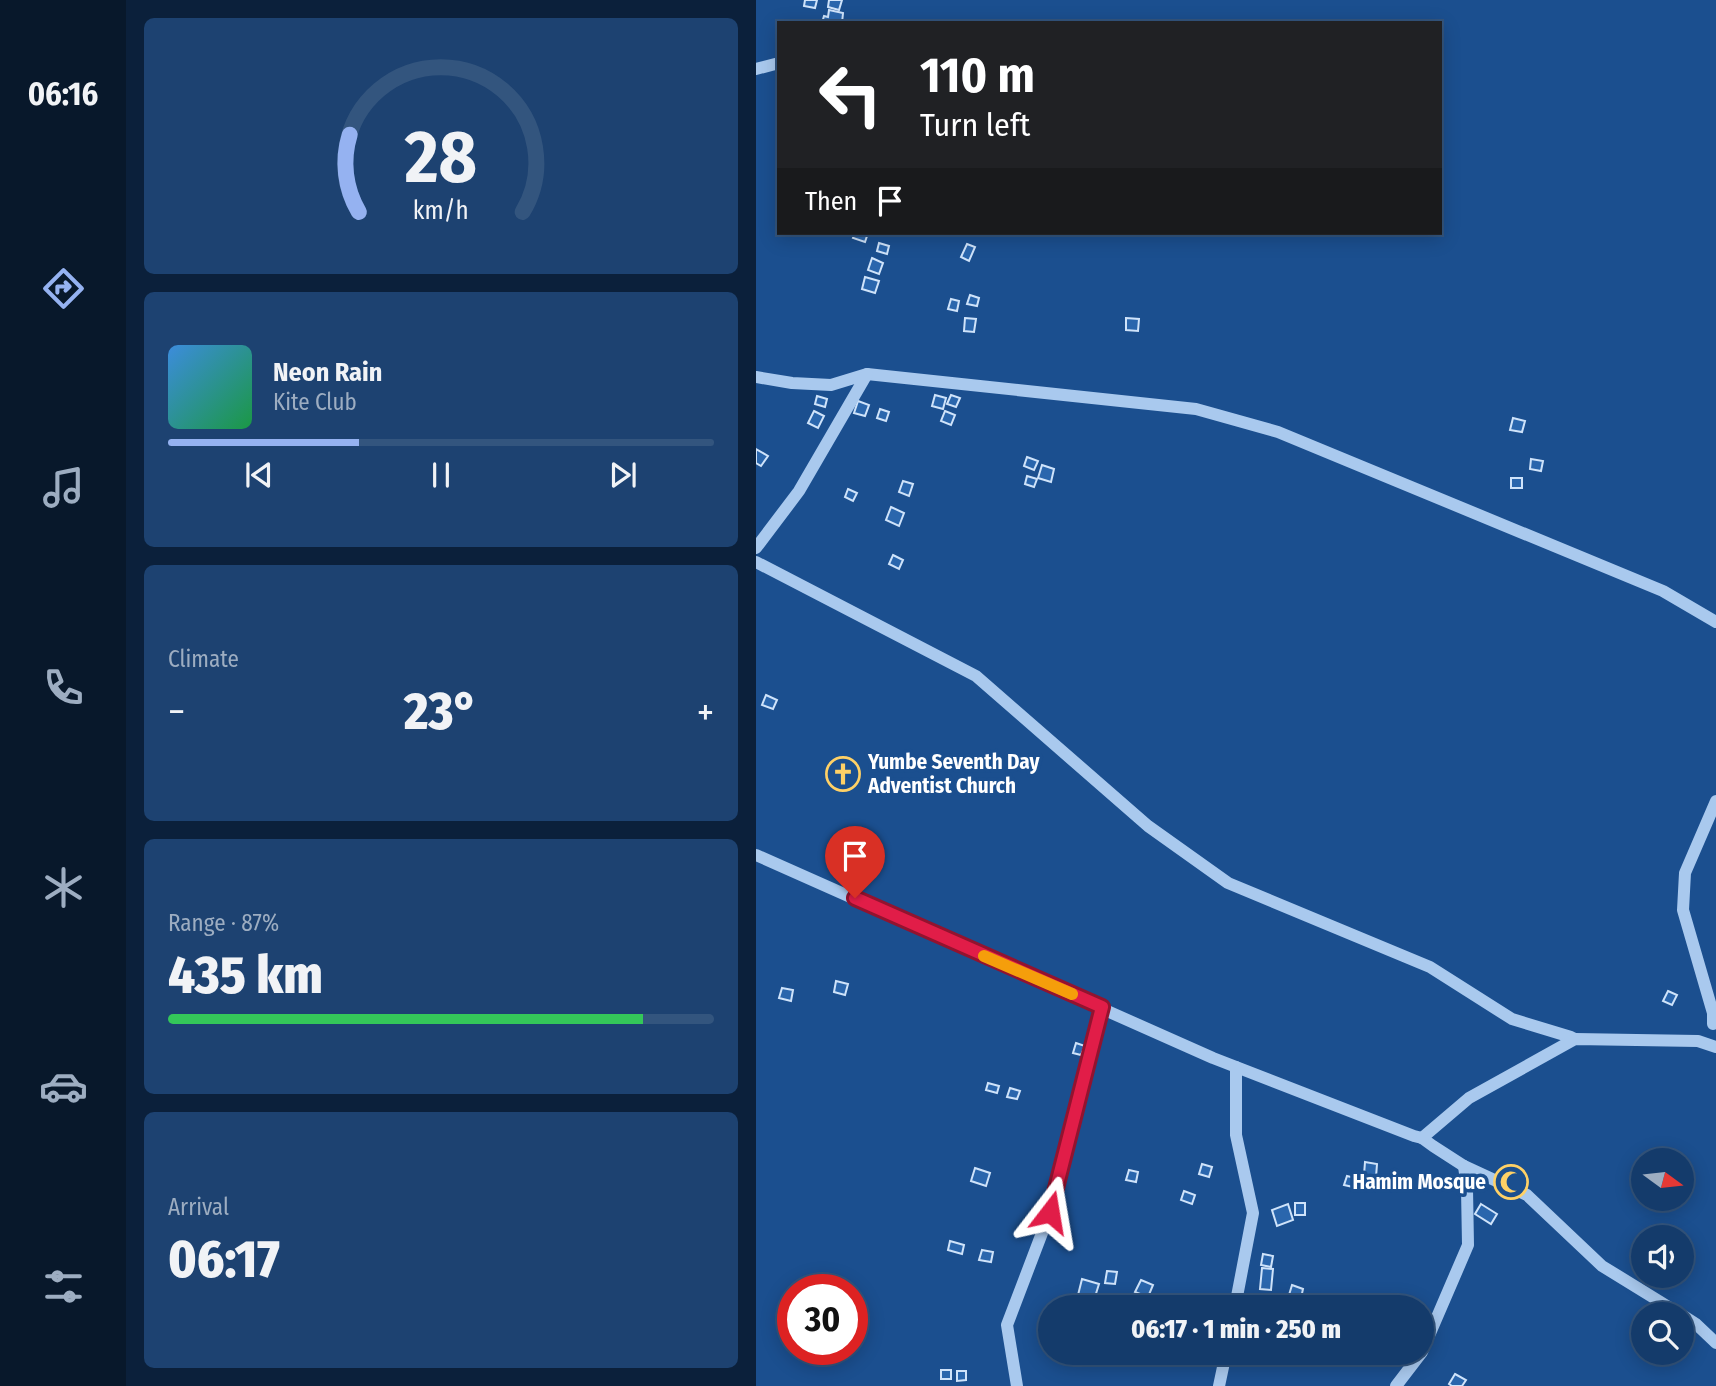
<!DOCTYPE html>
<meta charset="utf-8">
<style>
:root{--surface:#143b6b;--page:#1d4271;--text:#f1f3f6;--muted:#9dadc1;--line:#33557e;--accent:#95b2f1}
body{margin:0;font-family:"Fira Sans Condensed",sans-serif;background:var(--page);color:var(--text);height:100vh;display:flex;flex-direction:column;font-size:26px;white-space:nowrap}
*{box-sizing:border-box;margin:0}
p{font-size:23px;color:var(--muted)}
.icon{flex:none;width:38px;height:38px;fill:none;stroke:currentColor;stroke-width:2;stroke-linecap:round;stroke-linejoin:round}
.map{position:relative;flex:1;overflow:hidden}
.drawer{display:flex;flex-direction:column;gap:18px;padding:18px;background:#0b203b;width:630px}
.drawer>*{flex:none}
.hud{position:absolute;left:21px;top:21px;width:665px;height:214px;border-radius:0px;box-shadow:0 4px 18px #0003,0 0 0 2px var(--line);background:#202124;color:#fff;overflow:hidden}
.needle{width:46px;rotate:105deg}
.fabs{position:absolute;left:875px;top:1148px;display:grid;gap:14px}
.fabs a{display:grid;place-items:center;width:63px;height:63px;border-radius:50%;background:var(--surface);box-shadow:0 4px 18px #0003,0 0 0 2px var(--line);font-size:35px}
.speed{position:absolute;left:21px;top:1274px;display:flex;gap:14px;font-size:35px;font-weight:700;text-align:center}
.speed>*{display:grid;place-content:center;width:91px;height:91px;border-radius:50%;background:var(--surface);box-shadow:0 4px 18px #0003,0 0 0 2px var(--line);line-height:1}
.speed .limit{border:10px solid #d22;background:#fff;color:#111}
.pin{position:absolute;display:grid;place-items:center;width:60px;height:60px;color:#fff;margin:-72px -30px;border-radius:50% 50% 50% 0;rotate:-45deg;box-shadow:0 0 7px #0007}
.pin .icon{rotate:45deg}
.me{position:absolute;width:77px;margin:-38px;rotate:14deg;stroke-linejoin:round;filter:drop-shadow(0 0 5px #0008)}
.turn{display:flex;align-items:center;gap:24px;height:147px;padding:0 28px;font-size:32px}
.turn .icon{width:91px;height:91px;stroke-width:2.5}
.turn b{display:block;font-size:49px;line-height:60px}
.then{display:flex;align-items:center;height:66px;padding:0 28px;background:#0003;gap:14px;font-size:26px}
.big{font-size:52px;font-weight:800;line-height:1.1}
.drawer .widget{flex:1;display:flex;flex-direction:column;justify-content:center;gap:10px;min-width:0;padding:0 24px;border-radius:10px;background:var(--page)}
.drawer .dial{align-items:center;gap:0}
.dial svg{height:182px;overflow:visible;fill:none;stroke:var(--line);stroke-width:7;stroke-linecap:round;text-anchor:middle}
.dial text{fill:var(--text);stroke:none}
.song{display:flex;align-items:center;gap:21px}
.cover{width:84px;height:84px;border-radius:10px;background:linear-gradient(135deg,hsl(210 70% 55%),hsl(140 70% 35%))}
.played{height:7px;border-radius:4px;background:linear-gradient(90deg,var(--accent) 35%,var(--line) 35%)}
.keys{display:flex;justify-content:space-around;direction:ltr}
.heat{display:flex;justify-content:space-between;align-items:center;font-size:38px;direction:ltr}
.charge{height:10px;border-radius:5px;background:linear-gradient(90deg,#34c759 87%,var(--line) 0)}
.trip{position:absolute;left:282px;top:1295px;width:396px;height:70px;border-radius:35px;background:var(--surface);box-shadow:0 4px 18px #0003,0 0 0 2px var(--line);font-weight:800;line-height:70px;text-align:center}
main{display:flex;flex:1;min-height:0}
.tabs{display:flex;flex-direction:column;width:126px;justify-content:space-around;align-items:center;background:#08182b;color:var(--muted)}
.tabs .icon{width:49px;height:49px}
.tabs .current{color:var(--accent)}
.tabs b{font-size:32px;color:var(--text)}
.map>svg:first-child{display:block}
.building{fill:#2a66ad;stroke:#cfe3fa;stroke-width:2}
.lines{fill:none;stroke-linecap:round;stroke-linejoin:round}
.minor{stroke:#a9c9ee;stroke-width:12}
.route-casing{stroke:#92132f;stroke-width:18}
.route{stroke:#e11d48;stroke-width:12}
.slow{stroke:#f59e0b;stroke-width:12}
.labels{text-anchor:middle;stroke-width:7;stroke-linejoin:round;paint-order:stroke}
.poi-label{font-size:21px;font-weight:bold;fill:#fff;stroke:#1b4f8f;text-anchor:start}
</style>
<main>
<nav class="tabs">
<b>06:16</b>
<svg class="icon current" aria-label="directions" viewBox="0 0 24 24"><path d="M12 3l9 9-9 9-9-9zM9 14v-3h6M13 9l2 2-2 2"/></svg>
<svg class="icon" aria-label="music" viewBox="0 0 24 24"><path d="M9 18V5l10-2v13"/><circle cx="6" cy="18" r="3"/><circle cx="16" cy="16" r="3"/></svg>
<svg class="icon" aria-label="phone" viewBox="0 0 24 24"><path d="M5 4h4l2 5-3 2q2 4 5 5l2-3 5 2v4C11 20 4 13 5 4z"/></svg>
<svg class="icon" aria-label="climate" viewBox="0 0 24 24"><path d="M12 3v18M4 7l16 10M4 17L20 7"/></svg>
<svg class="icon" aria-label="car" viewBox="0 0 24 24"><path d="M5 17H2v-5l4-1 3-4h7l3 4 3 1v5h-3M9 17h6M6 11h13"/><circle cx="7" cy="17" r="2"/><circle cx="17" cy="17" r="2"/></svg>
<svg class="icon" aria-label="filters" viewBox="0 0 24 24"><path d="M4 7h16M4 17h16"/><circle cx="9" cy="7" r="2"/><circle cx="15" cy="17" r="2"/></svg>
</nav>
<section class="drawer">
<div class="widget dial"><svg viewBox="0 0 100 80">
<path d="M14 69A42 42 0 1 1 86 69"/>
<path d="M14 69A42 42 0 0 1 10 35" stroke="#95b2f1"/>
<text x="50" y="56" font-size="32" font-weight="700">28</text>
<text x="50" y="72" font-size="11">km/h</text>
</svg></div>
<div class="widget">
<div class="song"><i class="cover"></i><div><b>Neon Rain</b><p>Kite Club</p></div></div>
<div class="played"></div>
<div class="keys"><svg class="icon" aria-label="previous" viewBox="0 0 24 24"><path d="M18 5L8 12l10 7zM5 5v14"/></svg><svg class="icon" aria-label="pause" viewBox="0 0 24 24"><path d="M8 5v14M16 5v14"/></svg><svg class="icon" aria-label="next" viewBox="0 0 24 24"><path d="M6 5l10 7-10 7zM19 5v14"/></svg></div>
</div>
<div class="widget"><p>Climate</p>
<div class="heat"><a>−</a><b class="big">23°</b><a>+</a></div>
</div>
<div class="widget"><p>Range · 87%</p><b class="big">435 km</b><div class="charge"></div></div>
<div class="widget"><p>Arrival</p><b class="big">06:17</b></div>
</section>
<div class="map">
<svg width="960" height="1386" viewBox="0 0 960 1386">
<rect width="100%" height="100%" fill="#1b4f8f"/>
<g class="building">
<path d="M49,0H61L59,8L48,6Z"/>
<path d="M73,0H86L83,10L72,7Z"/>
<path d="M73,10L87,13L86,23H66L68,16L72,17Z"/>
<path d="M99,233H112L109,242L97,238Z"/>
<path d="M123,243L133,246L131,254L121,251Z"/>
<path d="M211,244L219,247L213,261L205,257Z"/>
<path d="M116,258L127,263L123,274L112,270Z"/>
<path d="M109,277L123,281L119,293L106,289Z"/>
<path d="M214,295L223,298L221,306L211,304Z"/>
<path d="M195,299L203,301L201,311L192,309Z"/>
<path d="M209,318L220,319L218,332L208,331Z"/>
<path d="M370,318L383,319L382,331L370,330Z"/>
<path d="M179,395L190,398L187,409L176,406Z"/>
<path d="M195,395L204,398L200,407L191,404Z"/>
<path d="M61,396L71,399L69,407L59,404Z"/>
<path d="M102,401L113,405L109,416L98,413Z"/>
<path d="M124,409L133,412L130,421L121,418Z"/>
<path d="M58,411L68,416L62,428L52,423Z"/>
<path d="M189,411L199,415L195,425L185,421Z"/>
<path d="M757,418L769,421L766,432L754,430Z"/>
<path d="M0,449L12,456L5,466L0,463Z"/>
<path d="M271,457L282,461L278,470L268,466Z"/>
<path d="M775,459L787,461L785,471L774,469Z"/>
<path d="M286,465L298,469L295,482L282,478Z"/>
<path d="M271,476L281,479L278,487L269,484Z"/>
<rect x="755" y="478" width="11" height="10"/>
<path d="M147,481L157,484L153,496L143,492Z"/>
<path d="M92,489L101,493L97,501L89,497Z"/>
<path d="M135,507L148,513L143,526L130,520Z"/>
<path d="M137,555L147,560L143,569L133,564Z"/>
<path d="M10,695L21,700L17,709L6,705Z"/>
<path d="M80,981L92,984L89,995L78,992Z"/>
<path d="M26,988L37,990L35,1001L23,998Z"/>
<path d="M912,991L921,995L916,1005L907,1001Z"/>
<path d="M320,1043L329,1046L325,1055L317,1053Z"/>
<path d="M232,1083L243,1086L241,1093L230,1090Z"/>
<path d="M254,1088L264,1091L261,1099L251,1097Z"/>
<path d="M609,1162L621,1164L620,1177L608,1175Z"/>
<path d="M446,1164L456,1167L453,1177L443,1174Z"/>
<path d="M219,1168L234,1173L230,1186L215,1181Z"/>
<path d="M373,1170L382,1172L380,1182L370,1180Z"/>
<path d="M591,1176L599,1178L597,1187L588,1185Z"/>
<path d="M428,1191L439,1195L436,1204L425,1200Z"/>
<rect x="539" y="1203" width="10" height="12"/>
<path d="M532,1204L537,1220L521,1226L516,1210Z"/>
<path d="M725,1204L741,1214L735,1224L719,1214Z"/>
<path d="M194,1241L208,1245L206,1254L192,1250Z"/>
<path d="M226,1250L237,1252L235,1262L223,1260Z"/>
<path d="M507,1254L517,1256L515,1267L505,1265Z"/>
<path d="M506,1268L517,1269L515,1290L504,1289Z"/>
<path d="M351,1271L361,1272L359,1284L349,1283Z"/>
<path d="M326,1279L343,1284L338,1300L322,1295Z"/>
<path d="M385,1280L397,1285L392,1297L379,1292Z"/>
<path d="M536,1285L547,1289L545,1298L533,1295Z"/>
<rect x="185" y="1370" width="10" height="9"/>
<path d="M201,1371H210V1380L201,1381Z"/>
<path d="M699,1374L710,1380L706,1386H696L693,1384Z"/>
</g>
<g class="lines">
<g class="minor">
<path d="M0,69L23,63"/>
<path d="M0,377L36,383L75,385L111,374L440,409L522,432L907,591L960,622"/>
<path d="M0,548L43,491L111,374"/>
<path d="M0,562L220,676L392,826L472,883L674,967L756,1019L815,1037L819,1039"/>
<path d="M0,855L457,1058L658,1136L666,1138L677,1146L708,1166L771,1195L846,1266L924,1314"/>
<path d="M957,1024V1013L927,910L929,873L960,801"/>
<path d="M666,1138L713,1098L819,1039L942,1041L960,1047"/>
<path d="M479,1307L497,1213L480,1135V1067"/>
<path d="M926,1315L940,1324L960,1343"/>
<path d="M261,1386L251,1325L294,1212L346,1007"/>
<path d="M463,1386L470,1353"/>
<path d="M640,1386L666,1352L712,1245L711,1189L708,1166"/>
</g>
</g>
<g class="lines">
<g class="route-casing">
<path id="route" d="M99,898L346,1007L294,1212"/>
</g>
<use href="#route" class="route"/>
<path class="slow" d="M228,956L316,994"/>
</g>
<defs>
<g id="church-ring" transform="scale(1.75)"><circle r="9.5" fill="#1b4f8f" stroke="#ffd166" stroke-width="1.5"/><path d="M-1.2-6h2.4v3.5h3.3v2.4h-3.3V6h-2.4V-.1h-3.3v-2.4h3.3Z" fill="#ffd166"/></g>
<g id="mosque-ring" transform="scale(1.75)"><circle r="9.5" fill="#1b4f8f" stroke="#ffd166" stroke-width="1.5"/><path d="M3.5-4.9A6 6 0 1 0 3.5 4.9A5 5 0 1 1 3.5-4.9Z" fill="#ffd166"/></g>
</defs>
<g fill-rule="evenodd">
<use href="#church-ring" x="87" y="774"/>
<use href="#mosque-ring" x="755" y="1182"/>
</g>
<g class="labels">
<g class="poi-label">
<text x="112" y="769">Yumbe Seventh Day<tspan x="112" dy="24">Adventist Church</tspan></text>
<text x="730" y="1189" text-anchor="end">Hamim Mosque</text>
</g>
</g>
</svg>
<div class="fabs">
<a><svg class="needle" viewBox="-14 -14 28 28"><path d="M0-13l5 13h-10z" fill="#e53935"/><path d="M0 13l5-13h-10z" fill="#9dadc1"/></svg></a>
<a><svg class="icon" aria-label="sound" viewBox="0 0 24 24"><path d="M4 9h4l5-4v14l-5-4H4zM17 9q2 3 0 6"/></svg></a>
<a><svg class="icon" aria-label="search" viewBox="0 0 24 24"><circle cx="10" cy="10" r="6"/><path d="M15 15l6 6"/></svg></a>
</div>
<div class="speed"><div class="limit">30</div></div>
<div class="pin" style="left:99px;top:898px;background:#d93025"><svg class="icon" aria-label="arrive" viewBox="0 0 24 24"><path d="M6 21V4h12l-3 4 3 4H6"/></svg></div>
<svg class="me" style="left:294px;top:1212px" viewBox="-20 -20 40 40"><path d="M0-17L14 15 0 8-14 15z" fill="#e11d48" stroke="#fff" stroke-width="4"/></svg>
<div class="trip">06:17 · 1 min · 250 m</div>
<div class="hud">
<div class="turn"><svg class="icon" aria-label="left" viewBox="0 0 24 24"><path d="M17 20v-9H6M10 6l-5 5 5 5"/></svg><div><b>110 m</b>Turn left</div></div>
<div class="then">Then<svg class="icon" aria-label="arrive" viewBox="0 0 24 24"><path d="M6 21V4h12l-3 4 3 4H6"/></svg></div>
</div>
</div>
</main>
